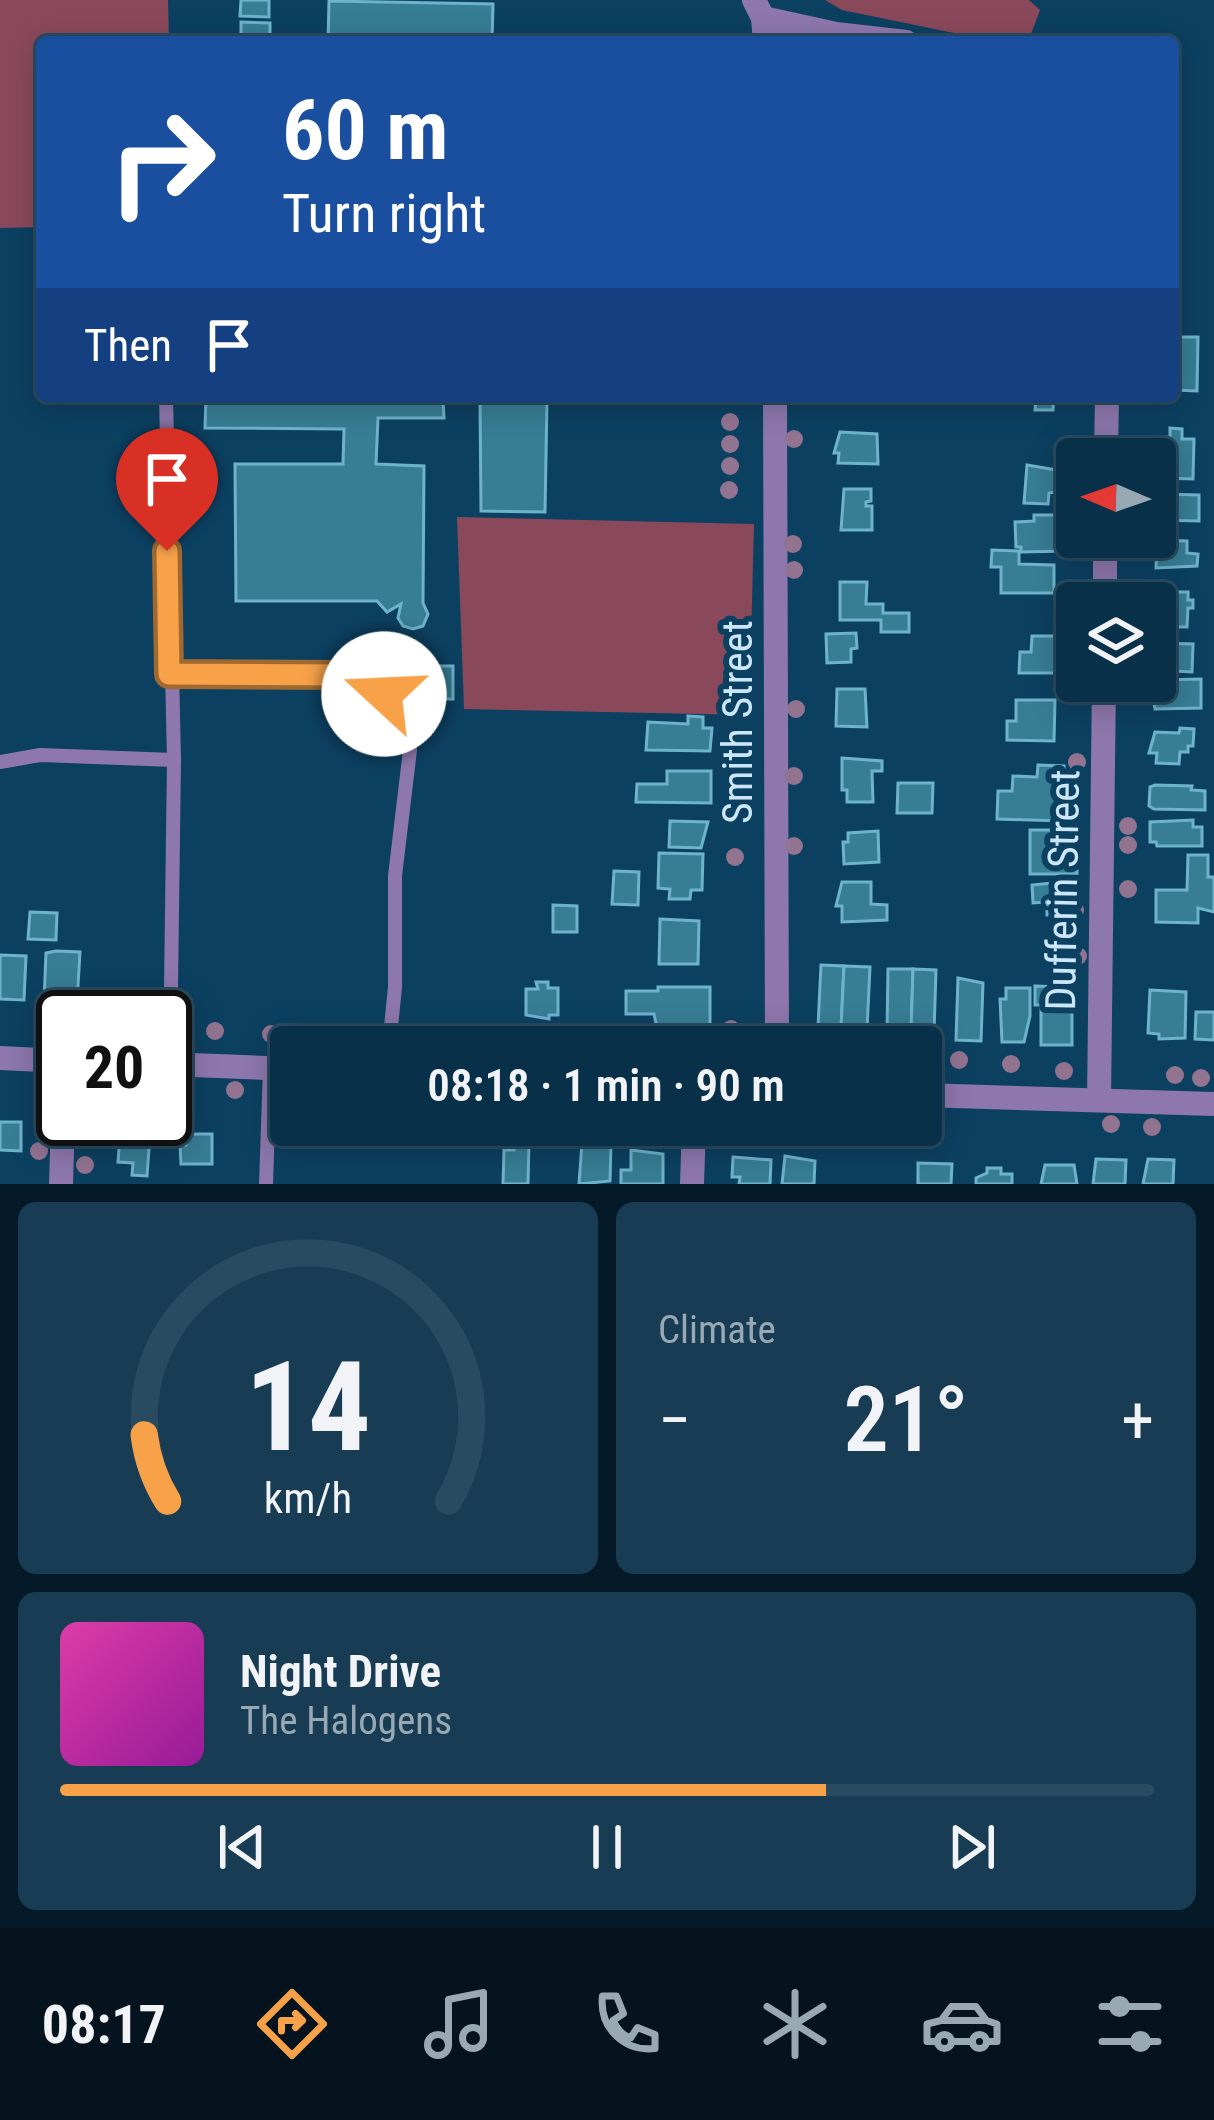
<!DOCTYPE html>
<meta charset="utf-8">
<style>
:root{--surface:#093049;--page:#173c53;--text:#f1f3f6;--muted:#99a9b4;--line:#294b61;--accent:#f7a149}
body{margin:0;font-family:"Roboto Condensed",sans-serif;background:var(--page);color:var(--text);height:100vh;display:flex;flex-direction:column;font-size:45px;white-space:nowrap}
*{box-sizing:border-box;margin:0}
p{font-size:39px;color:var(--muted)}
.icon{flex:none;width:66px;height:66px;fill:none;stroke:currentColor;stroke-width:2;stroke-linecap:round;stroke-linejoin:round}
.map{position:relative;height:1184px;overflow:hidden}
.panel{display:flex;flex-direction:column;gap:18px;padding:18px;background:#051a28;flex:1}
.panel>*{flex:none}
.hud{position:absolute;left:36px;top:36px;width:1143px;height:366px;border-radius:12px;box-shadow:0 6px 30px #0003,0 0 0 3px var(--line);background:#1a4fa0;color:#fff;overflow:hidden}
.needle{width:78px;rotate:272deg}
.buttons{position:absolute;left:1056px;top:438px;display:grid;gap:24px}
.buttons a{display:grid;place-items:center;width:120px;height:120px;border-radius:12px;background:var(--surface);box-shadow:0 6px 30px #0003,0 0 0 3px var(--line);font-size:60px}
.speed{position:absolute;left:36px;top:990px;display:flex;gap:24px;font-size:60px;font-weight:700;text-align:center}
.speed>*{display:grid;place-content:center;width:156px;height:156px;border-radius:50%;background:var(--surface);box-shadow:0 6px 30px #0003,0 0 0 3px var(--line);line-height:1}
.speed .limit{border:6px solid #111;border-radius:18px;background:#fff;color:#111}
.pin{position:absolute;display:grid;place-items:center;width:102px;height:102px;color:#fff;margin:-123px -51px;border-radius:50% 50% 50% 0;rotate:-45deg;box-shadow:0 0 12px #0007}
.pin .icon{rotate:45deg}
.me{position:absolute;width:132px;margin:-66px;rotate:290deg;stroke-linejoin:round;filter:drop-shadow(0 0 9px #0008)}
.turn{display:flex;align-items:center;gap:42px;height:252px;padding:0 48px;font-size:54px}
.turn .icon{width:156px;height:156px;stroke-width:2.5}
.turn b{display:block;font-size:84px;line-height:102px}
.then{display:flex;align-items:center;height:114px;padding:0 48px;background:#0003;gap:24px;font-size:45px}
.big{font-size:90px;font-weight:600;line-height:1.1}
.panel .tile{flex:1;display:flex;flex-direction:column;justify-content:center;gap:18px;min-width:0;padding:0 42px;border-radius:18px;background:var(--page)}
.panel .dial{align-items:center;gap:0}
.dial svg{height:312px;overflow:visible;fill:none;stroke:var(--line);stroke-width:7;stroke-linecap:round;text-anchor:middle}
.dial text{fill:var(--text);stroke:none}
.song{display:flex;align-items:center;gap:36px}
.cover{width:144px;height:144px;border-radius:18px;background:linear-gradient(135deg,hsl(320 70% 55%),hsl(300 70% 35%))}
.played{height:12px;border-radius:6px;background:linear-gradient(90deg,var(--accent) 70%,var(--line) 70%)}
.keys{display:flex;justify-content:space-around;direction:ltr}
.heat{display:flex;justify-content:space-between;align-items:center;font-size:66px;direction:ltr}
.panel .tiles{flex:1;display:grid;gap:18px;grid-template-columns:1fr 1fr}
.tile:last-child{grid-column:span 2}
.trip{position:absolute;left:270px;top:1026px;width:672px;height:120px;border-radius:12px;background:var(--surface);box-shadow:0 6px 30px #0003,0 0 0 3px var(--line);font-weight:600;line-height:120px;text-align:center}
.tabs{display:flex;height:192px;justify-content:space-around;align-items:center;background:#04131d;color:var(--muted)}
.tabs .icon{width:84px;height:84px}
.tabs .on{color:var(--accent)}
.tabs b{font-size:54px;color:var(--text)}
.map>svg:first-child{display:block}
.green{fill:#8a495b}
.building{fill:#377d94;stroke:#6eb3cc;stroke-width:3}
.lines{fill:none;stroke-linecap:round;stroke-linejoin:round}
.lane{stroke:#8d77ac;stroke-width:14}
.street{stroke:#8d77ac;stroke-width:24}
.tree{fill:#927390}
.route-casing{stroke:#a1692f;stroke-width:30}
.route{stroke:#f7a149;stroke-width:21}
.labels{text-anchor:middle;stroke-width:12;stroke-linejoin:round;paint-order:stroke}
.street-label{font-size:42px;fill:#cce6fa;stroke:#0c4061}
</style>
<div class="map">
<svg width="1214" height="1184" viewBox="0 0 1214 1184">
<rect width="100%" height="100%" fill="#0c4061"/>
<g class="green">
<path d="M0,0H168L169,42H42V227L0,228Z"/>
<path d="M825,0H1029L1040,10L1028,42H974L959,34L842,10Z"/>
<path d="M457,517L754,524L749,715L464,709Z"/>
</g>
<g class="building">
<path d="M241,0H269V17L240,16Z"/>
<path d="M329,1L493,4L492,42H328Z"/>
<path d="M241,22L270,23V42H241Z"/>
<path d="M1173,337H1198L1197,391L1173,390Z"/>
<path d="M206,396H579V401L547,400L545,512L481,511L480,400L443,399L444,418H378L376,464L424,466L423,603L428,614L423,626L413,629L403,626L398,618L401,604L387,612L377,601H236L235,464H343L344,429L205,428Z"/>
<path d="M1025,396H1054L1053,410H1035L1036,397Z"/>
<path d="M1170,428L1182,429V439H1194L1193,479L1159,478L1156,446H1159L1160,437H1170Z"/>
<path d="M840,432L877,434L878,464L838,463L839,453H834Z"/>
<path d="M1027,465L1069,472V490L1049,493L1048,504L1024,503Z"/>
<path d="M844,489H871V501L866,502V506H872V530H841Z"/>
<path d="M1159,494L1199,495V521L1158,520Z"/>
<path d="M1034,515H1062L1063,529H1070V551L1021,552V547H1016L1015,522L1034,521Z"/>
<path d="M1157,540L1187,541V553L1198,554L1197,566L1156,568Z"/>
<path d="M992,550L1019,551V564L1054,565V593H1001V567H991Z"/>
<path d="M840,582H867L866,604H883V613H909V632H881V620H840Z"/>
<path d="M1157,592H1188V600H1193V608H1188L1187,627H1158L1153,603L1157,602Z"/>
<path d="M856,633L857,648L851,649V662L827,663L826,634Z"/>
<path d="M1032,636H1061V654H1069V673H1019L1020,652H1031Z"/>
<path d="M1155,643L1193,644L1192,672L1155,670Z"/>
<path d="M403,666H453V699H409V680H403Z"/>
<path d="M1201,679V708L1155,709L1152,692H1156V680Z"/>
<path d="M837,689H865L867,727L836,726Z"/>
<path d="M1016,700H1055L1054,741L1007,740V721H1016Z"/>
<path d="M688,716L703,717V728H712L710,751L646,750L648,722L688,724Z"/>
<path d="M1180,728L1194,729L1193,746H1188V752H1180L1179,764L1156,763L1157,753H1149L1155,732L1179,733Z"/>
<path d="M842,758L882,761V771H872L873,802H847V790H842Z"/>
<path d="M1038,765L1064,766V778L1057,777L1056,791L1064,792L1059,821L997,819L998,791H1012L1013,776L1037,777Z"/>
<path d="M667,771H711V803L636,802L637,784H667Z"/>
<path d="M898,783H933L932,813H897Z"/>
<path d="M1155,785L1192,786L1191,790L1205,791V810L1154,809L1149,806L1150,787Z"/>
<path d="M1193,820V827H1202V846H1157L1156,842H1150V822Z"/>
<path d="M670,821L708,822L701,848L669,847Z"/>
<path d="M1030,830H1060L1061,846H1077V874H1030Z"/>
<path d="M878,831L879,862L844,864L843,842H848V833Z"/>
<path d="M659,853L703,854L702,890H691L690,899H669L670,889L658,888Z"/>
<path d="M1188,855H1208V877H1214V912L1198,908V923L1156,922V890H1187Z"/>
<path d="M614,871L639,872L638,905L612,904Z"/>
<path d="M1071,881L1077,904H1071L1072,914L1047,915V902L1033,903L1032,885Z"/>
<path d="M842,882H871V904L887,905V920L842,922V906H836Z"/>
<path d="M553,905L577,906V932H553Z"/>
<path d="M30,912L57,913L56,940L28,939Z"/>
<path d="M660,919L699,921L698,964H659Z"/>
<path d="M56,951L80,952L77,1003L44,1001L46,953Z"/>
<path d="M0,955L26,956L24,1000L0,999Z"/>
<path d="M821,965L844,966L841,1028L818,1027Z"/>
<path d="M844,966L870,967L867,1030L841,1028Z"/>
<path d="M888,969H913L911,1033L887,1032Z"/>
<path d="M913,969L936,970L934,1033H911Z"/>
<path d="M958,978L983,983L981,1041L956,1040Z"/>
<path d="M536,982H548V988H558V1015H549V1019L526,1015V989H538Z"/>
<path d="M1035,986L1061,987V1001H1072V1045H1041V1005H1035Z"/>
<path d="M658,987H710V1026L657,1028L654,1014H626V991H658Z"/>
<path d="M1006,988H1030V1016L1024,1042H1002L1000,999H1006Z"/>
<path d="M1150,990L1186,992L1185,1038L1159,1039V1034L1148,1033Z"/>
<path d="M1196,1012H1214V1040L1195,1039Z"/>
<path d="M0,1122H21V1151L0,1150Z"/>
<path d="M120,1134L150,1136L147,1176L132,1175L133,1163L118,1162Z"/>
<path d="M186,1134H212V1164H181L180,1145H186Z"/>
<path d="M514,1143H529L528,1184H503L504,1150H514Z"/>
<path d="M582,1143L611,1144L610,1181L579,1184Z"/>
<path d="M631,1150L663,1154V1184H621V1170H631Z"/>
<path d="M785,1156L815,1161L814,1184H782Z"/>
<path d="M733,1157L771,1160L770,1184H739L740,1177H732Z"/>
<path d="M1096,1159L1126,1160L1125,1184H1093Z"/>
<path d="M1148,1159L1174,1160L1173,1184H1143Z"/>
<path d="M918,1163L952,1164L951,1184H918Z"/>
<path d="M1045,1165H1074L1077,1184H1041Z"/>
<path d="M987,1168H1001V1174H1012V1184H976V1178L987,1173Z"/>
</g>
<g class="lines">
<g class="lane">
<path d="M166,396L174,760L170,1064"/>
<path d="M169,674L347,675L373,685L394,705L410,750L395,876V987L389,1047"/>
<path d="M0,762L40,755L174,760"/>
<path d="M266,1184L270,1068"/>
</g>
<g class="street">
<path d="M754,0L763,18L765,42"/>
<path d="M763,18L836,34L906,42"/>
<path d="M775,396L777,1047"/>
<path d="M1106,459L1107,396"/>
<path d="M1105,603V537"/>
<path d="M0,1058L63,1061"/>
<path d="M165,1064L291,1069"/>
<path d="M921,1095L1214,1104"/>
<path d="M1099,1100L1104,681"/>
<path d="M61,1184L63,1119"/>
<path d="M692,1184L694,1125"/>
</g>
</g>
<g class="tree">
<circle cx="730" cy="422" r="9"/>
<circle cx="794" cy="439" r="9"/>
<circle cx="730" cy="444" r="9"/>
<circle cx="730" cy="466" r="9"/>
<circle cx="729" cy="490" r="9"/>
<circle cx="793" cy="544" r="9"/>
<circle cx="794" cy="570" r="9"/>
<circle cx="796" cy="709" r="9"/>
<circle cx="1077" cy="762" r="9"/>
<circle cx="794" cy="776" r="9"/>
<circle cx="1128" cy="826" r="9"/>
<circle cx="1128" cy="845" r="9"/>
<circle cx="794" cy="846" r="9"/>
<circle cx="735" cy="857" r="9"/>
<circle cx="1128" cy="889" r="9"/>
<circle cx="1075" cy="910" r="9"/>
<circle cx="1078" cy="956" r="9"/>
<circle cx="43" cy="1029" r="9"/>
<circle cx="731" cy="1029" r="9"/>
<circle cx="215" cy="1031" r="9"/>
<circle cx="271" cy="1034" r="9"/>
<circle cx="331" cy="1037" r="9"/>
<circle cx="959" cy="1060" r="9"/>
<circle cx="1011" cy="1064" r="9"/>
<circle cx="1064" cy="1071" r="9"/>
<circle cx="1175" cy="1075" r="9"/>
<circle cx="1201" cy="1078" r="9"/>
<circle cx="235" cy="1090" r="9"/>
<circle cx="1111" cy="1124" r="9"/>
<circle cx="1152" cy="1127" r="9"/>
<circle cx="85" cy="1131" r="9"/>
<circle cx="39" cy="1151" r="9"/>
<circle cx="85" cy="1165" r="9"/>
</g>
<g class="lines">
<g class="route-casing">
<path id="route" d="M167,551L169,674L347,675L365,681L384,694"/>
</g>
<use href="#route" class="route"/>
</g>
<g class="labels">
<g class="street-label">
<text transform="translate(737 722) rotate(-90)" y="15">Smith Street</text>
<text transform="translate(1062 890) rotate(-89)" y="15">Dufferin Street</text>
</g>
</g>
</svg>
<div class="buttons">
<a><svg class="needle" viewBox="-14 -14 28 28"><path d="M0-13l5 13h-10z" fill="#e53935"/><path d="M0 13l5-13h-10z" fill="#99a9b4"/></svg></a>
<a><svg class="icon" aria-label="layers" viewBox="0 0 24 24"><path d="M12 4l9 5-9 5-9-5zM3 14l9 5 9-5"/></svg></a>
</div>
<div class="speed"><div class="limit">20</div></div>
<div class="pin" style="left:167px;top:551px;background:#d93025"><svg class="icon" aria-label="arrive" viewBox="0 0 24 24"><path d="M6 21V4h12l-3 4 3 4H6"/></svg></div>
<svg class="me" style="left:384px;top:694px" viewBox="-20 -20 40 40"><circle r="19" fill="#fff"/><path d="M0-13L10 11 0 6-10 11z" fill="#f7a149"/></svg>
<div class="trip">08:18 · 1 min · 90 m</div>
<div class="hud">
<div class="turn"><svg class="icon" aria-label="right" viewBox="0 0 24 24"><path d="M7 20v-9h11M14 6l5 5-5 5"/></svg><div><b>60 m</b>Turn right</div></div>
<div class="then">Then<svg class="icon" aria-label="arrive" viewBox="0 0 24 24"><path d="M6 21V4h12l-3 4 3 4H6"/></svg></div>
</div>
</div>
<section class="panel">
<div class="tiles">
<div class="tile dial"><svg viewBox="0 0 100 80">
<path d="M14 69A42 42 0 1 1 86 69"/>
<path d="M14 69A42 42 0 0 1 8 52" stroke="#f7a149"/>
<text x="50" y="56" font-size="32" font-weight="700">14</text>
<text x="50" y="72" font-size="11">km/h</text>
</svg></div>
<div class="tile"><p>Climate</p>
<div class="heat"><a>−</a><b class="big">21°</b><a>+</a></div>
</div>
<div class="tile">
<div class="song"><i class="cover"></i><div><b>Night Drive</b><p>The Halogens</p></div></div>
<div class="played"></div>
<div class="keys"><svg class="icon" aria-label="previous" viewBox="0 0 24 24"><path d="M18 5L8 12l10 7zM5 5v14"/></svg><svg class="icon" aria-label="pause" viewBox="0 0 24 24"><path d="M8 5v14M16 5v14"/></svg><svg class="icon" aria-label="next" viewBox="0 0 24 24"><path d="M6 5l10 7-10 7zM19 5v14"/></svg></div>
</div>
</div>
</section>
<nav class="tabs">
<b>08:17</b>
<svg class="icon on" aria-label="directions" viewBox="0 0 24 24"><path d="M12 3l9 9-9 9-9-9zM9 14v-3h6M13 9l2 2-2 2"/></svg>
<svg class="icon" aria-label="music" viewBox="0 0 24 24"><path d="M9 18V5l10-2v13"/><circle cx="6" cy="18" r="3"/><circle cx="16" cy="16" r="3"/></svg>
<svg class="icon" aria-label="phone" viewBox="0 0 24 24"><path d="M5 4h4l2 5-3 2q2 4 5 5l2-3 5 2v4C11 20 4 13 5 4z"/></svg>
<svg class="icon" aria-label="climate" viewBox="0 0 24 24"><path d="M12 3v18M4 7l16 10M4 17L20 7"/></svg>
<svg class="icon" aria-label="car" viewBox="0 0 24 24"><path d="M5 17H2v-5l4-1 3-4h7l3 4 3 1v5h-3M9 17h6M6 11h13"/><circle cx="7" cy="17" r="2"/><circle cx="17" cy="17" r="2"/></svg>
<svg class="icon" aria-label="filters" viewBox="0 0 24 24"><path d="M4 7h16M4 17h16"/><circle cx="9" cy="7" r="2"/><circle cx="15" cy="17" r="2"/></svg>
</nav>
